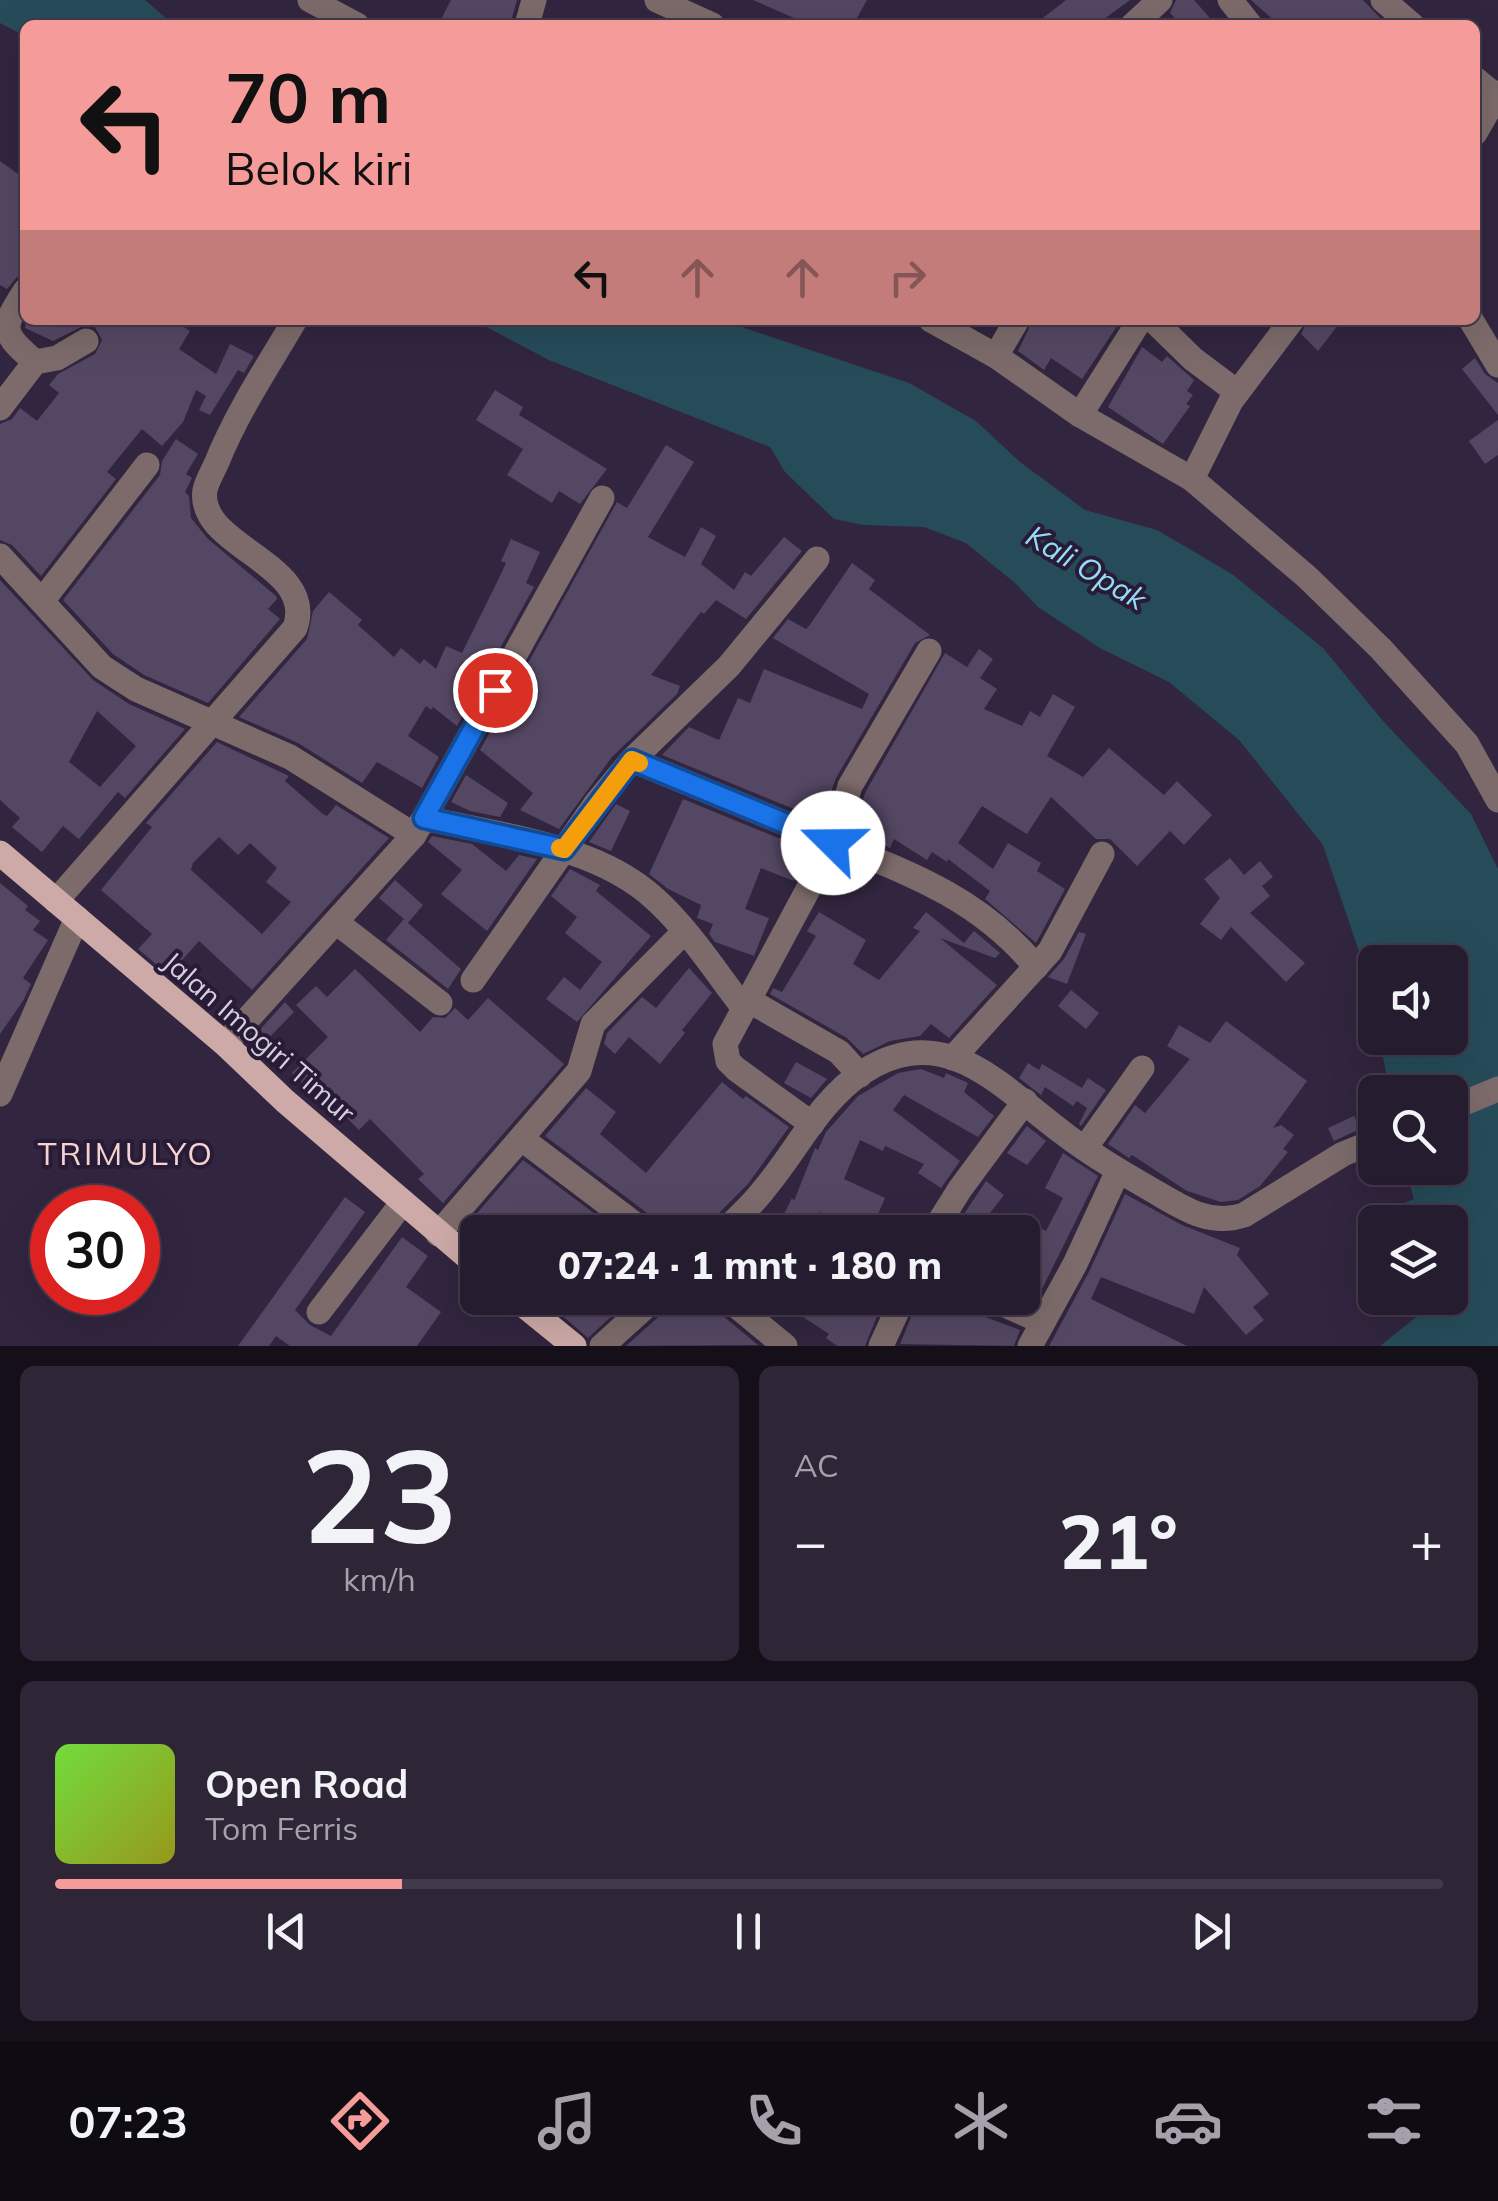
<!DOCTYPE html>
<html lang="id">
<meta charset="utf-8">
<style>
:root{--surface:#261c2f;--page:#2e2537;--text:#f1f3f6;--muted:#a4a1aa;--line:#423a4b;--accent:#f59b99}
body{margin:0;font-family:Mulish,sans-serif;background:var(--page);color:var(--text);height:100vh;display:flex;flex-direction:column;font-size:38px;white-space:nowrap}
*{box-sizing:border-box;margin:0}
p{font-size:32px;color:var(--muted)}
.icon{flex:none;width:55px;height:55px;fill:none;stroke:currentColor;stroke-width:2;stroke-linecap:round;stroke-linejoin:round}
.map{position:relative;height:1346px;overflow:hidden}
.side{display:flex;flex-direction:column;gap:20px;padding:20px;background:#150f1a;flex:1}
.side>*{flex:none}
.hud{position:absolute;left:20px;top:20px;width:1460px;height:305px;border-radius:15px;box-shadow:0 10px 40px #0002,0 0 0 2px var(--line);background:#f59b99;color:#111;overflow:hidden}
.fabs{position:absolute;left:1358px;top:945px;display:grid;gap:20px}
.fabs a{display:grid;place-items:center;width:110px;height:110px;border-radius:15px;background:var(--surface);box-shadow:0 10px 40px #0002,0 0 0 2px var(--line);font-size:50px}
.speed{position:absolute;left:30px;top:1185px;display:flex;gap:20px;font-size:50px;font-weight:700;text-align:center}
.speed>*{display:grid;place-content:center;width:130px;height:130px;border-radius:50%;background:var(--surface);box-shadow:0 10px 40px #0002,0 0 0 2px var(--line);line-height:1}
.speed .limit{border:15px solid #d22;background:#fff;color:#111}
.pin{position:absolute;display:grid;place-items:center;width:85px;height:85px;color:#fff;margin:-42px;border:5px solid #fff;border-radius:50%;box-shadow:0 2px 10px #0007}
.me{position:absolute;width:110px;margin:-55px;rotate:292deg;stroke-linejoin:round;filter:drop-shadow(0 0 8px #0008)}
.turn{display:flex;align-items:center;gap:35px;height:210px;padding:0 40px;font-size:45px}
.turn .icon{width:130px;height:130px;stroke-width:2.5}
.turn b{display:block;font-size:70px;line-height:85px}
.lanes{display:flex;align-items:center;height:95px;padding:0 40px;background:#0003;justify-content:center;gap:50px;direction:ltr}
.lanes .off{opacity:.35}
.big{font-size:75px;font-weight:800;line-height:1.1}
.side .widget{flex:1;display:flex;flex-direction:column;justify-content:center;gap:15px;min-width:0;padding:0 35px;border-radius:15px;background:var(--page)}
.side .dial{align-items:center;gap:0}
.dial b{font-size:130px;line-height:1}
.song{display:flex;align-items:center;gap:30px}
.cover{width:120px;height:120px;border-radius:15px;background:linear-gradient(135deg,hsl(100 70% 55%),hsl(60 70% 35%))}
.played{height:10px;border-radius:5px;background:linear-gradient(90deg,var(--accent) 25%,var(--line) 25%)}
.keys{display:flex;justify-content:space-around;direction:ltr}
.heat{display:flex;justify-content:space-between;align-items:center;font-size:55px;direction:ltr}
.side .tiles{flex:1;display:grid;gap:20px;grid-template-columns:1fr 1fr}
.widget:last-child{grid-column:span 2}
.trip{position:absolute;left:460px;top:1215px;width:580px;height:100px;border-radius:15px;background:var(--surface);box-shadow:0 10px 40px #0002,0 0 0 2px var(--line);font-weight:800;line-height:100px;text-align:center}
.tab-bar{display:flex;height:160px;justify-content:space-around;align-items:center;background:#0f0b13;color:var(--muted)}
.tab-bar .icon{width:70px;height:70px}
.tab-bar .active{color:var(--accent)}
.tab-bar b{font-size:45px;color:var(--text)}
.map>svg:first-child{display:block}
.water{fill:#264c5a}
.building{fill:#544763;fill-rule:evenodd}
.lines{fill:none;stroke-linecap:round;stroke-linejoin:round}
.minor{stroke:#7c6b6a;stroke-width:25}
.major{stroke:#cdaaa7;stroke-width:25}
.route-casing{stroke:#114b97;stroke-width:25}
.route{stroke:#1a73e8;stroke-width:18}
.slow{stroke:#f59e0b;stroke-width:18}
.labels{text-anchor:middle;stroke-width:8;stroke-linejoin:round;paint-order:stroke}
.street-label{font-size:28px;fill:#d6cedf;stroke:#281b35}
.water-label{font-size:30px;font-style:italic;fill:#95dbf7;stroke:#281b35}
.quarter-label{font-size:32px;letter-spacing:2.5px;fill:#f6d3d1;stroke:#281b35}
</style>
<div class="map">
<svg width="1498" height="1346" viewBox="0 0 1498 1346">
<rect width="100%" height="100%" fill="#32253f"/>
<g class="water">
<path d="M0,0H145L174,25H25V36L0,23Z"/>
<path d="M473,320H721L909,383L976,421L1020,462L1085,510L1157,530L1232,574L1323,648L1383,721L1471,814L1498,869V1346H1380L1425,1310L1419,1298H1450V1222H1390L1387,1210L1414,1199L1405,1168H1450V1092H1390L1379,1038H1450V962H1375V1014L1369,981L1323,845L1239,740L1169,682L1100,648L1038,607L1015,583L966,543L924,527L864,525L834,519L785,472L770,447L549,360Z"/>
</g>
<g class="building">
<path d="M451,0H517L510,25H438Z"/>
<path d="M753,0H867L853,25H790L794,18Z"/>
<path d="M1066,0H1130L1096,25H1034Z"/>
<path d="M1176,0H1194L1216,25H1181L1170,13Z"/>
<path d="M1251,0H1363L1387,25H1279Z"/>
<path d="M0,161L25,179V275L17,277L7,289L0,285Z"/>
<path d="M27,320H173L190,331L179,349L216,374L230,344L254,356L244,373L238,370L210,415L199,410L206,396L196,390L183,422L162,446L142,429L107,472L116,479L41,576L12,545L0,540V424L12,419L20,408L37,421L59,393L49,385L58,374L95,354L102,340L95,327L85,325L53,341L25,328Z"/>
<path d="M1033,320H1121L1082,379L1051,358L1044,370L1018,351Z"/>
<path d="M1308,320H1342L1318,351L1301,334Z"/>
<path d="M1142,347L1162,362L1167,356L1194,380L1187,391L1193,395L1186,404L1190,406L1163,444L1108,407Z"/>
<path d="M1475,358L1485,374L1498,383V415L1462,369Z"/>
<path d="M495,390L523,407L519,415L607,469L580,504L559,491L552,503L507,475L523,449L476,420Z"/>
<path d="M1498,420V455L1485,464L1469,441Z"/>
<path d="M176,439L198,454L186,474L192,478L185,492L189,496L191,518L208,539L276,596L277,599L268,609L280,619L208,703L144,675L113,654L63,600L160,475L162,461Z"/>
<path d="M666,445L694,462L648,537L685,557L701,527L716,536L701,564L734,590L745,572L751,576L784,537L802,551L746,619L716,600L704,614L701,612L651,675L680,686L677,694L612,757L559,829L520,810L533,793L480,750L617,502L627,508Z"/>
<path d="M511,539L540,552L526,583L534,587L457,726L433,707L431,710L426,706L408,736L439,757L422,788L377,762L362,783L298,743L239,717L307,639L313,611L329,592L362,620L358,625L394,657L401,648L420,664L424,659L436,669L446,646L462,653L499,578L506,563L501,561Z"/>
<path d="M852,563L875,580L869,589L930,635L915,643L836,778L821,820L662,755L689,727L719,740L738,698L750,703L764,669L862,709L869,694L773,638L788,619L806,629L809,626Z"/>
<path d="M0,580L93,680L129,704L185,729L125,798L118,792L79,839L63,826L42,852L12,827L20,818L0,800ZM97,711L136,746L100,787L69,762Z"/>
<path d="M979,649L993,659L980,678L997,689L984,709L1022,726L1030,711L1040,717L1053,694L1075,707L1047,756L1083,777L1109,748L1164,795L1177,781L1212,815L1184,845L1170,831L1137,866L1110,839H1096L1051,797L1027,834L982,806L958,843L993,869L1008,843L1041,863L1037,871L1065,889L1036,943L985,899L990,891L948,859L947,862L932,852L927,860L894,839L890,848L854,833L862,812L860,810L865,793L945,653L967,667Z"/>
<path d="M217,742L289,776L285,781L323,814L327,816L336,805L389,838L252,990L199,941L169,975L138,949L152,934L101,890L152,827L146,823ZM219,837L238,855L250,843L277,868L266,882L291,902L262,934L191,870L193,863Z"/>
<path d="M466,775L508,803L500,817L470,811L451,802Z"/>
<path d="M683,799L810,851L794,881L761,868L745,909L769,918L754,956L715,942L709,934L713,924L697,918L701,905L668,889L649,874Z"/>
<path d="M616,804L630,811L611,851L589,842Z"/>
<path d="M432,836L472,844L506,871L519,855L537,859L487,931L441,894L462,870L428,842Z"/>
<path d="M1230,858L1244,875L1260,861L1273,877L1262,886L1270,896L1250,913L1305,963L1286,982L1231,927L1221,940L1200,924L1220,898L1204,879Z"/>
<path d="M570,869L600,885L596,891L651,936L577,1022L546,999L564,977L580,990L602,962L565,933L577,917L551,896Z"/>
<path d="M395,880L423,905L408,923L461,969L448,989L386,940L404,919L379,898Z"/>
<path d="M0,883L28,906L25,910L40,921L33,930L48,940L23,978L31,984L23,1001L0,1034Z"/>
<path d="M819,912L866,940L853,964L879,980L920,931L913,928L926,912L964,943L974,931L1000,953L995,958L940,938L997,985L949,1038L931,1024L920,1036L890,1041L863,1054L847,1038L770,994L773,988L782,992L816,936L807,931Z"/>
<path d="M1079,932L1086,934L1067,984L1048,977L1064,959Z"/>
<path d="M689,968L712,993L682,1030L685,1033L660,1064L629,1037L615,1054L604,1044L607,1033L642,997L656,1008Z"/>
<path d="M355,969L420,1032L433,1017L445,1018L455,1008L468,1020L488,998L564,1064L443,1203L418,1179L424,1174L370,1119L359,1130L338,1109L332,1115L292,1073L328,1037L296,1005L316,986L327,997Z"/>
<path d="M1071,990L1099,1013L1086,1029L1058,1006Z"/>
<path d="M285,1002L294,1012L256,1051L248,1043Z"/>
<path d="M1226,1021L1307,1081L1273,1128L1281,1125L1294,1135L1283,1149L1288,1152L1260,1186L1238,1200L1221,1202L1187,1191L1132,1155L1129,1158L1108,1144L1135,1105L1145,1113L1190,1059L1167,1046L1179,1025L1210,1043Z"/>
<path d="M796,1062L827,1079L811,1098L784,1083Z"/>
<path d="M1028,1063L1039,1070L1042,1064L1082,1088L1088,1078L1106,1090L1081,1126L1079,1124L1087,1108L1077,1101L1073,1106L1045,1087L1041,1095L1019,1078Z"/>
<path d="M921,1069L944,1078L946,1073L968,1083L964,1092L994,1116L978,1137L904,1095L893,1110L960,1161L941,1188L918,1173L924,1164L885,1146L883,1151L860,1140L844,1179L885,1198L878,1214L917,1232H864L819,1212L808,1232H746L765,1213L778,1226L792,1198L794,1201L815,1148L818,1150L826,1132L858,1096L898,1073Z"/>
<path d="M722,1082L743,1099L746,1096L789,1127L748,1184L711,1221L707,1232H661L655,1219L545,1136L586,1088L616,1112L600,1134L646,1173Z"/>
<path d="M1354,1116L1360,1129L1334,1141L1328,1128Z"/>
<path d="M1027,1126L1046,1141L1027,1165L1007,1153Z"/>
<path d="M1063,1153L1098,1176L1036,1301L1022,1295V1231L1028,1221L1046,1231L1063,1198L1045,1188Z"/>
<path d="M523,1160L619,1232H475L466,1226Z"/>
<path d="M986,1181L1004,1195L986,1218L1014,1232H952Z"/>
<path d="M1125,1194L1182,1225L1240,1248L1237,1255L1269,1294L1253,1307L1264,1320L1246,1335L1204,1287L1194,1314L1101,1277L1091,1299L1187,1346H1049L1089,1272Z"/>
<path d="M345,1197L365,1212L295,1310L310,1325L331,1336L402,1237L428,1256L406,1287L441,1312L417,1346H290L276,1336L269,1346H238Z"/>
<path d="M542,1298H631L588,1338Z"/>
<path d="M671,1298H711L717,1311L758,1345L626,1346L666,1310Z"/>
<path d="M752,1298H812L839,1315L851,1298L877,1316L865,1346H837L826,1338L829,1334L782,1303L772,1314Z"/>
<path d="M919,1298H960L956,1306L1020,1330L1014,1346L900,1344Z"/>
</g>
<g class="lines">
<g class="minor">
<path d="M310,0L357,25"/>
<path d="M657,0L712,25"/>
<path d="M1230,0L1250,25"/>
<path d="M1383,0L1412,25"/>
<path d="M527,25L534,0"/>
<path d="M1133,25L1160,0"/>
<path d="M1475,79L1496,96"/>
<path d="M1475,133L1498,93"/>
<path d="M25,291C0,329 2,333 35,362"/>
<path d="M931,320L996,356L1080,415L1192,479L1307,577L1381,649L1467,744L1498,800"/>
<path d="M1153,320L1193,359L1237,392"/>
<path d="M1471,320L1498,365"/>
<path d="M996,356L1017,320"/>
<path d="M0,408L35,362L57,358L86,341"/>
<path d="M1080,415L1140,320"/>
<path d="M1192,479L1231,401L1292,320"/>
<path d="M0,556L102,667L136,689L290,757L414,835"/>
<path d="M42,601L147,465"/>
<path d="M632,760C693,785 754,810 816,836C900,870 976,894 1036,967"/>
<path d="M424,818L602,498"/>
<path d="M56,901L295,628C318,563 196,547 205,490C207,481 213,471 217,462C237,412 268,366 295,320"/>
<path d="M336,922L440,1003"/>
<path d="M473,980L597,802L632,760L729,666L817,559"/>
<path d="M748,1000L839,1052L860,1075"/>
<path d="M225,1044L414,835L424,818C499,835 597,845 655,899C689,930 715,971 743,1007"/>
<path d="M953,1058L1050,951L1102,854"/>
<path d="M0,1094L77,918"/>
<path d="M1450,1109L1498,1089"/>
<path d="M812,1124L736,1069L728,1061L725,1044L833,843L850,786L929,651"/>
<path d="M522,1139L645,1232"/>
<path d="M1085,1148L1142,1068"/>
<path d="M723,1232C738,1218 753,1204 765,1188C797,1150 820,1100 863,1072C946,1018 1003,1089 1063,1133C1093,1156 1126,1175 1159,1194C1186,1210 1212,1226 1244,1215L1343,1154L1375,1141"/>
<path d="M933,1232L960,1189L1025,1101"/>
<path d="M438,1234L579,1071L593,1024L685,931"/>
<path d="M727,1298L785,1346"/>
<path d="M990,1298L1043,1322"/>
<path d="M319,1312L403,1202"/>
<path d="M602,1346L655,1298"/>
<path d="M881,1346L903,1298"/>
<path d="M1030,1346L1075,1264L1118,1171"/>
</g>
<g class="major">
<path d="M0,853L225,1044L285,1101L478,1266"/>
<path d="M515,1298L574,1346"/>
</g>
</g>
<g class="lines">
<g class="route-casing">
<path id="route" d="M495,690L424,818L564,849L632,760L833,843"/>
</g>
<use href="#route" class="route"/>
<path class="slow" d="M560,848L564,849L632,760L639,763"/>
</g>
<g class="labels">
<g class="street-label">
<text transform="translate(259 1037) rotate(41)" y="10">Jalan Imogiri Timur</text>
</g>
<g class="water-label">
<text transform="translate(1086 568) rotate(31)" y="10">Kali Opak</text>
</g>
<g class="quarter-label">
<text x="126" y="1165">TRIMULYO</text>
</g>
</g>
</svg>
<div class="fabs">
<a><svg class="icon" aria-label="sound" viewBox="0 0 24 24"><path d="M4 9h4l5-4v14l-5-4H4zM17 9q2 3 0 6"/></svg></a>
<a><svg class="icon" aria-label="search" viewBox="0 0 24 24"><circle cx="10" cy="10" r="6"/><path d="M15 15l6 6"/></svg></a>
<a><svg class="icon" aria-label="layers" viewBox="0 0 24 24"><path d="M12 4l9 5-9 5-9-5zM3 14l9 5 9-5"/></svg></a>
</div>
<div class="speed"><div class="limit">30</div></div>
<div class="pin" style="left:495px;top:690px;background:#d93025"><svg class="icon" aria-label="arrive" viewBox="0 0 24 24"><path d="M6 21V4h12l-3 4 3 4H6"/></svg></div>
<svg class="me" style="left:833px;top:843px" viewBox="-20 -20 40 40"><circle r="19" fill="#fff"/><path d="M0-13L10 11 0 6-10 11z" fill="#1a73e8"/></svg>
<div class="trip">07:24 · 1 mnt · 180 m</div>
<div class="hud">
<div class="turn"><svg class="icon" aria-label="left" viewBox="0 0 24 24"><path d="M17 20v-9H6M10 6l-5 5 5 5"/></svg><div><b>70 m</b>Belok kiri</div></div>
<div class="lanes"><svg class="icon" aria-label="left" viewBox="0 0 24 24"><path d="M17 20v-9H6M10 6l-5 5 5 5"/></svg><svg class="icon off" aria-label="ahead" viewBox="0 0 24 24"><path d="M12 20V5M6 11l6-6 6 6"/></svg><svg class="icon off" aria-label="ahead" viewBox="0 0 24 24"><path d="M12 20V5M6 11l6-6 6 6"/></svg><svg class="icon off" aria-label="right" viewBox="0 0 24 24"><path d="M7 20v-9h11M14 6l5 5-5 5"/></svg></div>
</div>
</div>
<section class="side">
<div class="tiles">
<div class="widget dial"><b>23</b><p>km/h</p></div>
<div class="widget"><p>AC</p>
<div class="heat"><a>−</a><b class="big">21°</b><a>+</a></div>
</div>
<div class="widget">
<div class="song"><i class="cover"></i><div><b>Open Road</b><p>Tom Ferris</p></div></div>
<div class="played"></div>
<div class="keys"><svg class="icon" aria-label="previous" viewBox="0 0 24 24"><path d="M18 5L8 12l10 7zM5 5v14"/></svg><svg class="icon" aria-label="pause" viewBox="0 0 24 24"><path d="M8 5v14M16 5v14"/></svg><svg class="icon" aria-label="next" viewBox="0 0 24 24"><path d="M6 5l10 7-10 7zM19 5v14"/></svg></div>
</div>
</div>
</section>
<nav class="tab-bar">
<b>07:23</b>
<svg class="icon active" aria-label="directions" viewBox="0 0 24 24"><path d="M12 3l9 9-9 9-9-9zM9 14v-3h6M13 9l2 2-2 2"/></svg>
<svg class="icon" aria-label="music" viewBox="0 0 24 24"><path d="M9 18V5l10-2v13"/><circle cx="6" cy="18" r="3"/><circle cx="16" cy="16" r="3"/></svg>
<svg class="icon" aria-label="phone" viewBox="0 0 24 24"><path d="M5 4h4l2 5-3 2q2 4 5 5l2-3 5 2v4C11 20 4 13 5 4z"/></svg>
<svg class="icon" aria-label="climate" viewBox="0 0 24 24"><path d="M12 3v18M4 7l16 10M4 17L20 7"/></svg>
<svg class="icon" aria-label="car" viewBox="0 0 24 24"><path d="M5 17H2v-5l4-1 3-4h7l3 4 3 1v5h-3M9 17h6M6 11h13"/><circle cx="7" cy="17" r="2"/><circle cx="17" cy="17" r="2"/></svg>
<svg class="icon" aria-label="filters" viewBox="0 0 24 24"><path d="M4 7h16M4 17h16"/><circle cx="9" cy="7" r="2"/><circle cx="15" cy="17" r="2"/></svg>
</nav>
